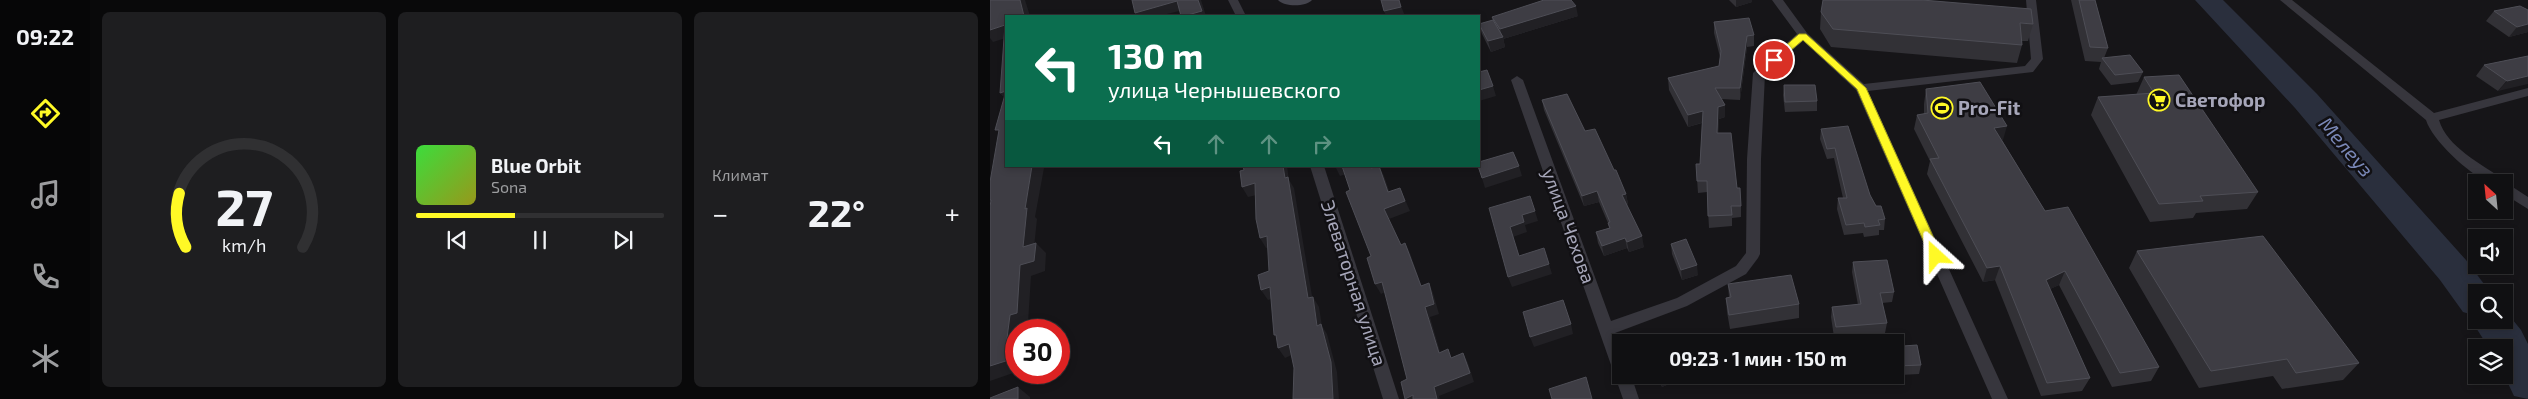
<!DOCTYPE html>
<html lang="ru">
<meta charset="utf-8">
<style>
:root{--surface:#101012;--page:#1e1e20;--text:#f1f3f6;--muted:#9c9d9f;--line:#303032;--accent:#fff926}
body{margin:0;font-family:"Exo 2",sans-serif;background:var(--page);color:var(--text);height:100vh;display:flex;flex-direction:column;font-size:19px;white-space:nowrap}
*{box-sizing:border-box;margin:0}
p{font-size:16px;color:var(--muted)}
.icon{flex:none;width:28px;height:28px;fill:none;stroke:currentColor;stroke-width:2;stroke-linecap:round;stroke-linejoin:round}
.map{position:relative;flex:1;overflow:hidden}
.sheet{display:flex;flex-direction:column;gap:12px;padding:12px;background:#09090a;width:900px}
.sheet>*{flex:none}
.hud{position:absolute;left:15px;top:15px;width:475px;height:152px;border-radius:0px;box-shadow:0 2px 8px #0003,0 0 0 1px var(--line);background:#0b6e4f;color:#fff;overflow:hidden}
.needle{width:32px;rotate:333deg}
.controls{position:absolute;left:1478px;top:174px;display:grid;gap:10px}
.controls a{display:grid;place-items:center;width:45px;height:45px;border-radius:0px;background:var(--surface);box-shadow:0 2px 8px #0003,0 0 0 1px var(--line);font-size:25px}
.speed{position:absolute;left:15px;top:319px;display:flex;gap:10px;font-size:25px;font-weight:700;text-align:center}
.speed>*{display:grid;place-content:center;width:65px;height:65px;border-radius:50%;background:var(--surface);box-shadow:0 2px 8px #0003,0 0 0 1px var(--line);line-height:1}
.speed .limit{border:8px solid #d22;background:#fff;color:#111}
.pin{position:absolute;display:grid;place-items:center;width:42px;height:42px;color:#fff;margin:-21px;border:2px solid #fff;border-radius:50%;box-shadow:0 1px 5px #0007}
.me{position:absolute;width:55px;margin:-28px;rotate:336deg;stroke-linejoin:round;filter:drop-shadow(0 0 4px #0008)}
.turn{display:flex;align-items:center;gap:18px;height:105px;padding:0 20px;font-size:22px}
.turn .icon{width:65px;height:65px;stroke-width:2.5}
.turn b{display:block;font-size:35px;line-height:42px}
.lanes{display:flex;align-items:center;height:48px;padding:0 20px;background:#0003;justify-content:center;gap:25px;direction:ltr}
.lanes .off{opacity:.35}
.big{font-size:38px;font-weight:700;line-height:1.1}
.sheet .card{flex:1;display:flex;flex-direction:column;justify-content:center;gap:8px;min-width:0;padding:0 18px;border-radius:8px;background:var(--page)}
.sheet .dial{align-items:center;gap:0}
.dial svg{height:130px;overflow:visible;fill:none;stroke:var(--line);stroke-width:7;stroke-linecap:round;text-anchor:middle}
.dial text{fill:var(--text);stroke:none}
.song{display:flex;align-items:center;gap:15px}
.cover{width:60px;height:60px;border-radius:8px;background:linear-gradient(135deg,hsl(120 70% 55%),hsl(60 70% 35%))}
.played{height:5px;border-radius:2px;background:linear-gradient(90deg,var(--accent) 40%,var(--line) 40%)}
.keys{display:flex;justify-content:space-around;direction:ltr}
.heat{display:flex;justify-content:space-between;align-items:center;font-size:28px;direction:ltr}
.sheet .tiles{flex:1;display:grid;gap:12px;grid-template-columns:repeat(3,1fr)}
.trip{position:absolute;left:622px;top:334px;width:292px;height:50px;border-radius:0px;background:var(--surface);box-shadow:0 2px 8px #0003,0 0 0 1px var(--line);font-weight:700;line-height:50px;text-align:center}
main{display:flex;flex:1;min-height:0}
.dock{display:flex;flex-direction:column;width:90px;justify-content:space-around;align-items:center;background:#060607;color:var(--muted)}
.dock .icon{width:35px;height:35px}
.dock .selected{color:var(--accent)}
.dock b{font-size:22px;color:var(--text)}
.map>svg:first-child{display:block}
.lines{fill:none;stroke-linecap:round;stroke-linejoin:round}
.river{fill:#2a2f3d;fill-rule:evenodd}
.street{fill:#37363d;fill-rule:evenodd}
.secondary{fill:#44444d;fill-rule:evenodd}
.wall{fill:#323136}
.shaded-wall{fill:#212024}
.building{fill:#3e3d44;stroke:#4e4e56}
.route{fill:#fff926;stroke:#a6a219}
.labels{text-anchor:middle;stroke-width:5;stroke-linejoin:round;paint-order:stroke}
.poi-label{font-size:19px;font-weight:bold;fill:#a6a6b9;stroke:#111013;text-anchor:start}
.street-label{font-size:19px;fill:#a6a6b9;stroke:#111013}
.water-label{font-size:20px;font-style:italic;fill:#7a88b7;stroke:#111013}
</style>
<main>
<nav class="dock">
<b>09:22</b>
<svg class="icon selected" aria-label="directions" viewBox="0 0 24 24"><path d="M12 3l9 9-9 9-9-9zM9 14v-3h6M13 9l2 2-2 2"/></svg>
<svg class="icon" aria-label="music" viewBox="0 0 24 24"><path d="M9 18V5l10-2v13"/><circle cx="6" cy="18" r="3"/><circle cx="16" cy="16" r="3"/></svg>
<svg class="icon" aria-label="phone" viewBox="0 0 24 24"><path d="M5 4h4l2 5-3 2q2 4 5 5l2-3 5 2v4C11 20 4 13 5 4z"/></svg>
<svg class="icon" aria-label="climate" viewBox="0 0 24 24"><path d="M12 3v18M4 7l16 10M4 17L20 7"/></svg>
</nav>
<section class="sheet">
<div class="tiles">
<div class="card dial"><svg viewBox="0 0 100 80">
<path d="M14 69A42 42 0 1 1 86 69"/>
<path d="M14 69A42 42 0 0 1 10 36" stroke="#fff926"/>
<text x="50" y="56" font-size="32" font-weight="700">27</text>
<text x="50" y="72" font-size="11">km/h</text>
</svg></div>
<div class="card">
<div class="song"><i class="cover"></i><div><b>Blue Orbit</b><p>Sona</p></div></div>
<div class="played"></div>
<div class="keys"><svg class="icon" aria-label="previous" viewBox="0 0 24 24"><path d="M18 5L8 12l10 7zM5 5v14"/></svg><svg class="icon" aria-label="pause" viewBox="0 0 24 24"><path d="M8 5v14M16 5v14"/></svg><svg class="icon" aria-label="next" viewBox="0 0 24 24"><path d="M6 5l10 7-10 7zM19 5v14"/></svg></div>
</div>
<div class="card"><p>Климат</p>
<div class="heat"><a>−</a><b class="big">22°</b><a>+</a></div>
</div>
</div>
</section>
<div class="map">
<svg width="1538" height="399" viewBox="0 0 1538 399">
<rect width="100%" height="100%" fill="#161518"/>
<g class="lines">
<path class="river" d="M1205,0H1233L1327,94L1476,260L1500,292H1486V320H1514V309L1531,330L1538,344V399L1524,396L1514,375V348H1499L1481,320L1483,315L1473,312L1450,280L1305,108Z"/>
<g class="street">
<path d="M238,0H248L256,16H246Z"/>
<path d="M782,0H793L817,33L874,84L1035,66L1041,59L1036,0H1046L1053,59L1043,72L878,91L1018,399H1002L866,90L813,41L775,74L771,159L770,254L768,258L756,274L697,306L625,333L631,349V375H641L649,399H633L521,80L527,76L533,80L621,321L687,298L746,266L756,253L757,159L763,73L807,34Z"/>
<path d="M1290,0H1302L1444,113L1538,88V96L1449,120C1457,147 1491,164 1513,179L1515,182L1538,197V209L1514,194V182C1509,182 1502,184 1498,182C1479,174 1442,140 1436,120Z"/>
<path d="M320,166H334L409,399H393Z"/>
</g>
<path class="secondary" d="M288,0H322C316,7 294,7 288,0Z"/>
</g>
<g class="wall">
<path d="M739,0H762V2L746,7Z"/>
<path d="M1081,0H1105L1118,48L1114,58L1153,72L1148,82L1121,85L1109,69L1111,62L1095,61Z"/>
<path d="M1538,10V32L1519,37L1496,21L1504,11Z"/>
<path d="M831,12L1043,24L1038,41H1032V45L1027,63L841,47L830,29Z"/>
<path d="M588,16L513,39V38L515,47L501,52L492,34L489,24L503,21L502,17Z"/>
<path d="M724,22L764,35V46L757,47L750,100L731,99L735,105V117L729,119L728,133L747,188L751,206V217L742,218V226L719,228L717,192L708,193L706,164H710L712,123L698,127L679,90L678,78L729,66L730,57L724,33Z"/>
<path d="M1538,56L1508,91L1486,76L1494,65Z"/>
<path d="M1154,77L1268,192L1257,209L1206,213L1203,218L1160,222L1101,115L1108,97L1146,95Z"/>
<path d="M794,85L827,101V111L795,112L793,95Z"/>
<path d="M936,89L1013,140H1012L1055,211L1169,367L1161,381L1122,387L1069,285L1060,289L1100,378L1092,391L1051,396L1005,280L993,282L937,174L940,161L924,129L927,115L934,114V104Z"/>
<path d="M552,100L595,131L624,170L636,194L638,204L636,205L654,247L639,252L637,248L614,256L608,243L606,232L619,228L618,223L609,202L594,206L554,110Z"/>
<path d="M831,129L880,195L886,206L895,219L894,230H889V235L874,237L873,233L854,235L847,209L848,198H853L844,158L837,159L830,139Z"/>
<path d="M681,244L708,275L692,280L682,254Z"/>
<path d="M1147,251L1369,363L1353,380L1292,389L1283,376L1209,388L1139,268Z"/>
<path d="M863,262L904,292L902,302L892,303L897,323L895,333L844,337L841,317L842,307L868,305L862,272Z"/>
<path d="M738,284L809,304V318L740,329L737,312L736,298H739Z"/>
<path d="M911,337L913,346L927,345L931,365L929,374L891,376V375H906V342H887L888,339Z"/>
<path d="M667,375H700L672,387Z"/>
</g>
<g class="shaded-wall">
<path d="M30,0H35L40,16H34Z"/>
<path d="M208,0H211L216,16H194Z"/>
<path d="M746,0H762V2L746,7Z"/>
<path d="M187,1L193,10L169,16H147L145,13Z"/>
<path d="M409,1L415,16H396L394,11Z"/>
<path d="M586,6L588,16L513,39L510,29Z"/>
<path d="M1538,24V32L1519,37L1527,27Z"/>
<path d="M15,25L16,38L3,42L0,38V30Z"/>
<path d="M757,36V47L750,100V88Z"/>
<path d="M513,37L515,47L501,52L498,41Z"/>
<path d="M1538,76V84L1508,91L1517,81Z"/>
<path d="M503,86L506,96L489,101V90Z"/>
<path d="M16,91V100L10,93Z"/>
<path d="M735,105V117L729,119L728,144L727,133L728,107Z"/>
<path d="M713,111L714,122L698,127V115Z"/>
<path d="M1017,126L1013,140L1000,142L1004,128Z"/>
<path d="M42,166H57L54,168L45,217L47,219L43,257L33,247L35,209Z"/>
<path d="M293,166H297L299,180L304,188L324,308L318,298Z"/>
<path d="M345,166H352L356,174L350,176Z"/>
<path d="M389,166L394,176L403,202L398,192Z"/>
<path d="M529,166L532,176L495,188L492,178Z"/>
<path d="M265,183L271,194L258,197L252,187Z"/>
<path d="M410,188L420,211L399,219L394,209Z"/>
<path d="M607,191L609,202L594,206L592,196Z"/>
<path d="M636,194L638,204L633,205L632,195Z"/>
<path d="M545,211L548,221L535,225L537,232L523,237L520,227L532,215Z"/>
<path d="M277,236L283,246L276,248L270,238Z"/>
<path d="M652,236L654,247L639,252L637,242Z"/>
<path d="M635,238L637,248L614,256L612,246Z"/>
<path d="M46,243L56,253L55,271L41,276L38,323L31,326V330H26V372L0,381V366L16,346L20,315L30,265Z"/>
<path d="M415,243L420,253L435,296L431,286Z"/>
<path d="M559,264L562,274L522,287L518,277Z"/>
<path d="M707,265L708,275L692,280L691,270Z"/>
<path d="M1010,266L1005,280L993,282L997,268Z"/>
<path d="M1075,271L1069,285L1050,294L1056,280Z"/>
<path d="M392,282L397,291L391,294L385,284Z"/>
<path d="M439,283L443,293L449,314L440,317L453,362L449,353L435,307Z"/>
<path d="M280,287L287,297L278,300L271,290Z"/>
<path d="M323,297L329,307L332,326L337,334L347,372L349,399H343L327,326Z"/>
<path d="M581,324L583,334L544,347L540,337Z"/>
<path d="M299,344L306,353L295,358L288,348Z"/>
<path d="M473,353L478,363L484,382L449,396L450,399H447L444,387Z"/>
<path d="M676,375H700L672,387L671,377Z"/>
<path d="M28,387L40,397V399H28Z"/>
<path d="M423,395L425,399H415Z"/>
</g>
<g class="building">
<path d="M0,0H30L34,16H16V166H42L35,209L37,208L33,247L46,243L44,261L30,265L27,313L20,315L16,346L26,343L25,358L0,366V207L1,200H0V182L9,130H5L16,91L10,93L15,25L0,30Z"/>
<path d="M142,0H208L212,11L194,16H191L187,1L145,13Z"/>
<path d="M391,0H409L411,7L394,11Z"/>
<path d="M554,0H581L586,6L510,29L502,17Z"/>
<path d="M833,0H932L1041,9L1043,24L1030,23L1032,45L843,29L831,12Z"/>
<path d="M1089,0H1105L1118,48L1100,47Z"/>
<path d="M1530,6L1538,10V24L1527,27L1504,11Z"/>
<path d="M759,18L764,35L757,36L750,88H725L735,105L728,107L727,133H741L747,188H750L751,206H741L742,215L718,216L717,181H707L706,164H710L713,111L698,115L678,78L729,66L731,51L724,22Z"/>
<path d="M503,20L513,37L498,41L489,24Z"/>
<path d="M1140,55L1153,72L1125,75L1112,58Z"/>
<path d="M1538,56V76L1517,81L1494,65Z"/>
<path d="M497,70L503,86L489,90V72Z"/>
<path d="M1189,75L1268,192L1210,196L1213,201L1169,204L1108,97L1164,93L1154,77Z"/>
<path d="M990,82L1017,126L1004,128L1055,211L1078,207L1169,367L1130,373L1075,271L1056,280L1100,378L1057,383L1010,266L997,268L940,159L949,158L927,115L938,113L936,89Z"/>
<path d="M794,85H825L827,101L795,102Z"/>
<path d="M577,94L595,131L605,129L624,170H626L636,194L632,195L652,236L637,242L635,238L612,246L606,232L620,228L618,223L620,222L607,191L592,196L552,100Z"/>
<path d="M858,126L880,195L886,206H891L895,219L888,220L890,225L875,227L874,223L856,225L848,198H857L845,148L837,149L831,129Z"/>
<path d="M523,152L529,166L492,178L488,166H489V162Z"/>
<path d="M253,166H293L295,178L298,177L318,298L323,297L327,326L331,324L341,362L343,399H303L304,368L299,344L288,348L286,335H284L280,287L271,290L268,275L279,271L277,236L270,238L266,219L265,183L252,187L250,171L254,170Z"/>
<path d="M352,166H380L381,168L389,166L398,192L410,188L415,201L394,209L411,245L415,243L431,286L439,283L444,304L435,307L449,353L458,349L461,358L473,353L480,373L444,387L447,399H423V395L415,399L411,382L417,379L392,282L385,284L377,258L381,256L356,192L360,190Z"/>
<path d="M540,196L545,211L532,215L534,222L520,227L529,256L554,248L559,264L518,277L499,208Z"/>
<path d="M1273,236L1369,363L1306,373L1297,359L1221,371L1147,251Z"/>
<path d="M696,239L707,265L691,270L681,244Z"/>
<path d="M897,260L904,292L890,293L897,323L846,327L842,307L871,304L863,262Z"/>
<path d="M801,275L809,304L739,315L736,298L741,297L738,284Z"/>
<path d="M573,300L581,324L540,337L533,312Z"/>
<path d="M689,337L692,342H676Z"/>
<path d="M911,337L913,346L927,345L931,365L906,366V342H889L888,339Z"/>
<path d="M596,377L602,399H562L559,389Z"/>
<path d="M28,387V399H0V398Z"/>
</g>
<path class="route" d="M809,34H816L876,88L952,256L950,259H942L940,256L867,89L813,40L787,62L779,60Z"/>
<defs>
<g id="supermarket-ring" transform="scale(1.125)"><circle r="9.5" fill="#111013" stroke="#fff926" stroke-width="1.5"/><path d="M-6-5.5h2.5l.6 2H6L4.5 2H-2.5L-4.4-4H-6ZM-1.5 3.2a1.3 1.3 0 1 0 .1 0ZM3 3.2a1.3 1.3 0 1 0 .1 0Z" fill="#fff926"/></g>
<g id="stadium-ring" transform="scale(1.125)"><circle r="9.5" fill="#111013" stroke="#fff926" stroke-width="1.5"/><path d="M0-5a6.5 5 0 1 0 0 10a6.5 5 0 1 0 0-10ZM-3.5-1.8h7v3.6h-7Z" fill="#fff926"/></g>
</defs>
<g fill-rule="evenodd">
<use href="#supermarket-ring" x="1169" y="100"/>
<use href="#stadium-ring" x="952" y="108"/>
</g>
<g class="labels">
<g class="poi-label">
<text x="1185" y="107">Светофор</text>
<text x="968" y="115">Pro-Fit</text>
</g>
<g class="street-label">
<text transform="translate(579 226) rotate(70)" y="7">улица Чехова</text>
<text transform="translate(364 283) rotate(72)" y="7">Элеваторная улица</text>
</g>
<g class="water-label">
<text transform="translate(1356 147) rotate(49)" y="7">Мелеуз</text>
</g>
</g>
</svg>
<div class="controls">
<a><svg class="needle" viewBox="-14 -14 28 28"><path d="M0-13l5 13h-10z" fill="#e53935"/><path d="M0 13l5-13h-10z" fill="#9c9d9f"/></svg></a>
<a><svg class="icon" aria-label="sound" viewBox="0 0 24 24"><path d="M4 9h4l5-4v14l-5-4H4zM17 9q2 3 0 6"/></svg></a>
<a><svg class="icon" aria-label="search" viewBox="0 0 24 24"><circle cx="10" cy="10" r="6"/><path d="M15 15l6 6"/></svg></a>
<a><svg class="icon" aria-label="layers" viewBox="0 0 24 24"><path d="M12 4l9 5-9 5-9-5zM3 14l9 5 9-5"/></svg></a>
</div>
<div class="speed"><div class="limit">30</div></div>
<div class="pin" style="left:784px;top:60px;background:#d93025"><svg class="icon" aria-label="arrive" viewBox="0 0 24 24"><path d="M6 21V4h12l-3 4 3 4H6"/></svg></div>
<svg class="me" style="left:946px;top:256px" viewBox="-20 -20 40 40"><path d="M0-17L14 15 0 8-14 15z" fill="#fff926" stroke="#fff" stroke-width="4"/></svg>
<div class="trip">09:23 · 1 мин · 150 m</div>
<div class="hud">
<div class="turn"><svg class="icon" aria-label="left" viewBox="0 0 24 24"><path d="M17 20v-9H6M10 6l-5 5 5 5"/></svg><div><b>130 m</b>улица Чернышевского</div></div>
<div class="lanes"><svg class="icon" aria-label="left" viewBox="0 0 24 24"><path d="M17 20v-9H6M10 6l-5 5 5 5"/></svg><svg class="icon off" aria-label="ahead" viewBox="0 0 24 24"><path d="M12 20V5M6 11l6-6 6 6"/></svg><svg class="icon off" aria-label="ahead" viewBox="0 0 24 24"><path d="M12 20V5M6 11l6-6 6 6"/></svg><svg class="icon off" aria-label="right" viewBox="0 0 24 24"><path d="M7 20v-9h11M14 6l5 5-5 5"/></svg></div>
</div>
</div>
</main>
